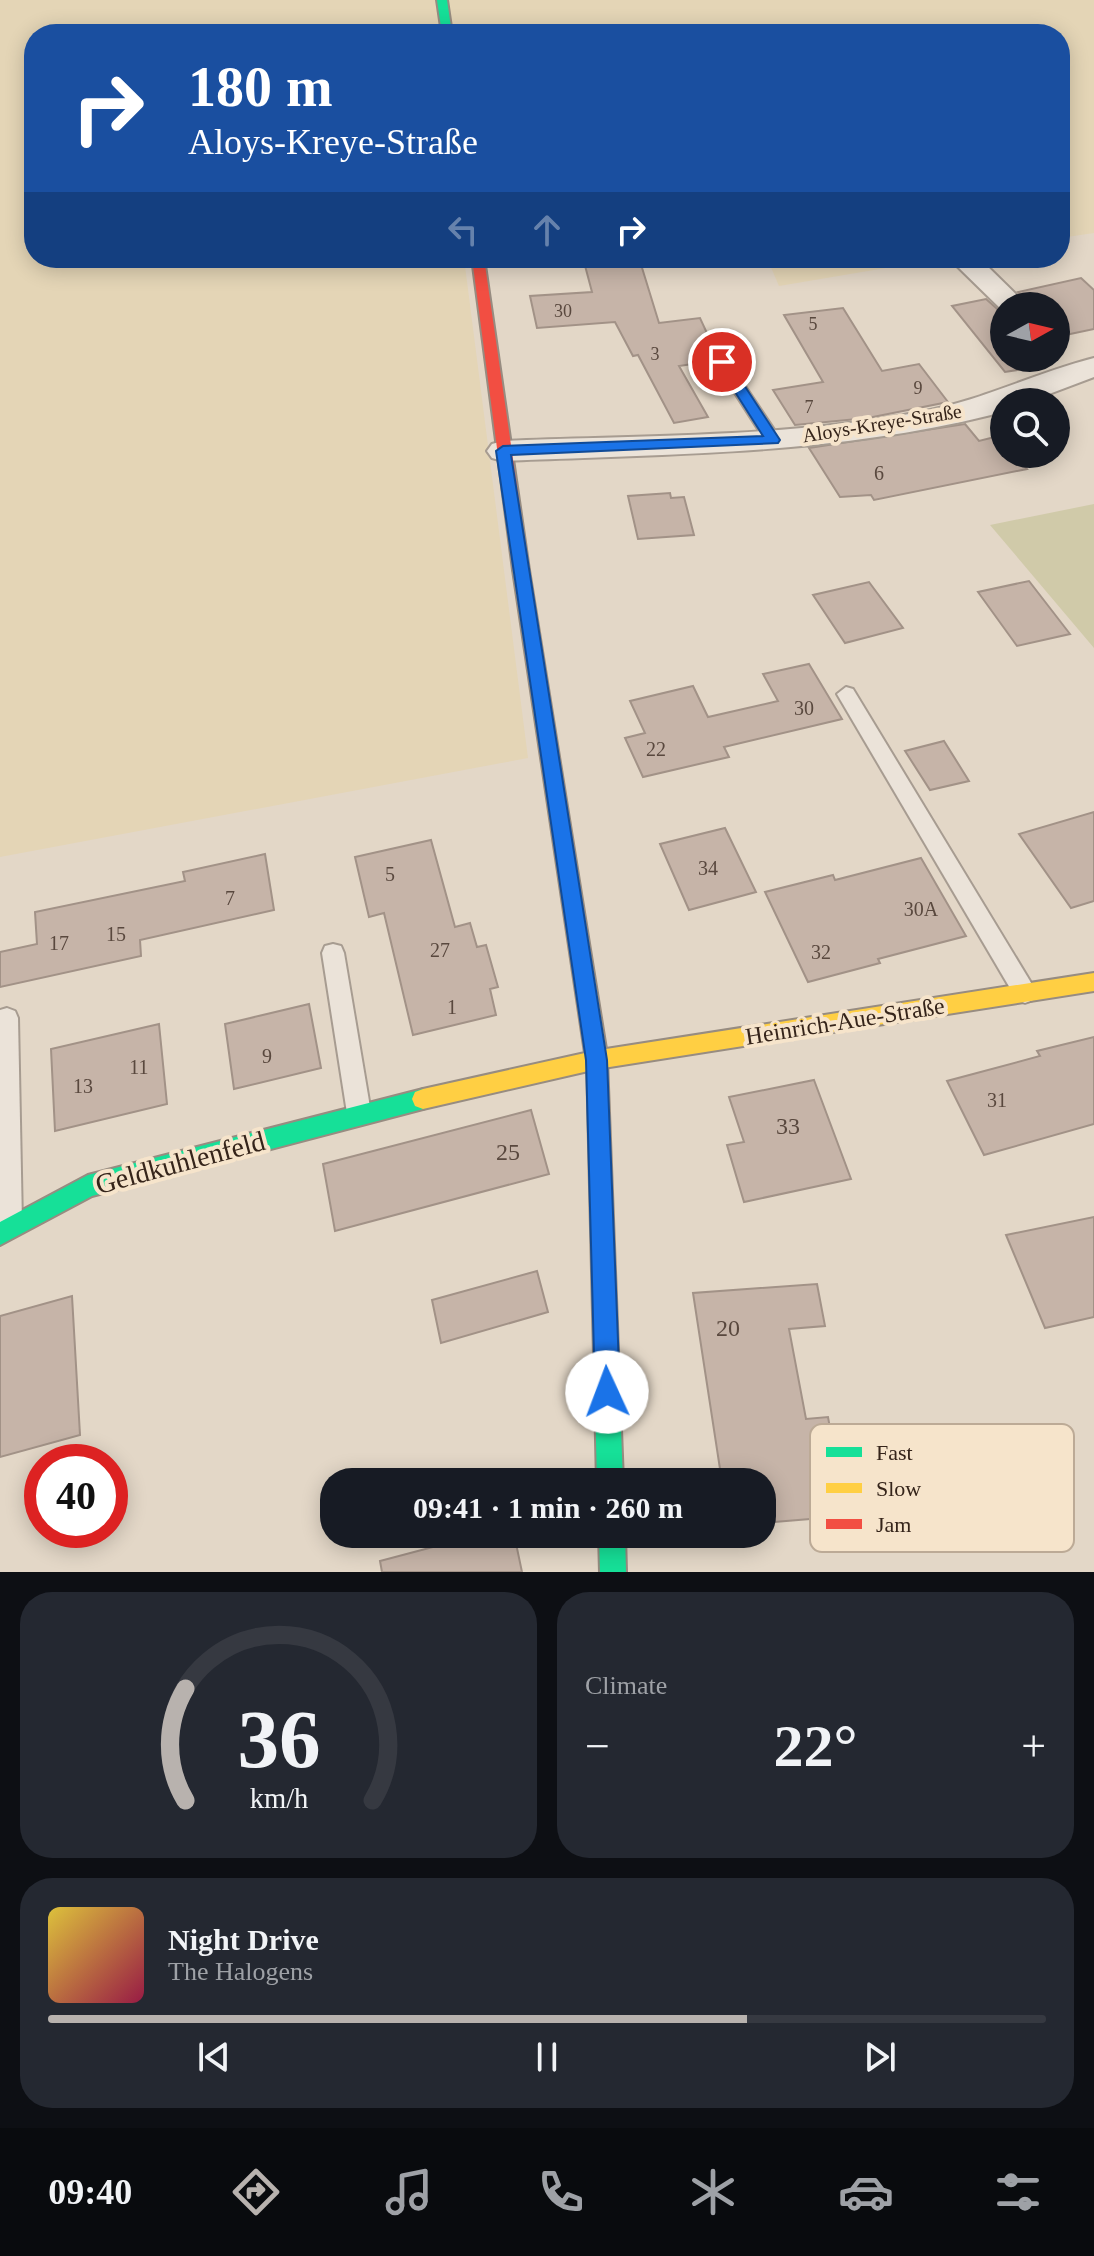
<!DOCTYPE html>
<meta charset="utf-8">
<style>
:root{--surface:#171b24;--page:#242831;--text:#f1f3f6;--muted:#9ea1a6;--line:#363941;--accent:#b8b2ae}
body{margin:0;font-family:"Times New Roman",serif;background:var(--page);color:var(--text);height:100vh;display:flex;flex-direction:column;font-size:30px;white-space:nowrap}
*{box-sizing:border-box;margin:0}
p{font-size:26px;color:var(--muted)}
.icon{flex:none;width:44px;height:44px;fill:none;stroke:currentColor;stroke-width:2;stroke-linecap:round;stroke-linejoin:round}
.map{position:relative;height:1572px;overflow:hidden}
.drawer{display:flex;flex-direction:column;gap:20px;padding:20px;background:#0d0f14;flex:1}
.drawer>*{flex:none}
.banner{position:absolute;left:24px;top:24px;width:1046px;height:244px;border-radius:32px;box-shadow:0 4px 20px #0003;background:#1a4fa0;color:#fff;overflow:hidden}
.needle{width:52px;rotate:82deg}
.controls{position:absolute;left:990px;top:292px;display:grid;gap:16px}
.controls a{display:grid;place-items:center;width:80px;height:80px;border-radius:50%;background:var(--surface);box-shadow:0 4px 20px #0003;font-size:40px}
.speed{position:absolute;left:24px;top:1444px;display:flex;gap:16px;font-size:40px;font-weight:700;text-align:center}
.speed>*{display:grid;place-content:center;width:104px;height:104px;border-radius:50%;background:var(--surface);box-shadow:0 4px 20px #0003;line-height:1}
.speed .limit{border:12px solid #d22;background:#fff;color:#111}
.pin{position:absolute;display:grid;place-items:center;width:68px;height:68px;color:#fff;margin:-34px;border:4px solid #fff;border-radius:50%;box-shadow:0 2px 8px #0007}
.me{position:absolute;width:88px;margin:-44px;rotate:358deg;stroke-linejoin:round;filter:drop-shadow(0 0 6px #0008)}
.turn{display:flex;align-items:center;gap:28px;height:168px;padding:0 32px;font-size:36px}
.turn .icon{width:104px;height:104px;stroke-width:2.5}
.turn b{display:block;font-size:56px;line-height:68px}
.lanes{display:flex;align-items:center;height:76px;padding:0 32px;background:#0003;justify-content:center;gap:40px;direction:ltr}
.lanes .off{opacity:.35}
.big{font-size:60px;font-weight:700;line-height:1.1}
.drawer .widget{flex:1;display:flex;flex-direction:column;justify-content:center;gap:12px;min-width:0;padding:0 28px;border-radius:32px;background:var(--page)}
.drawer .dial{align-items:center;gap:0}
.dial svg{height:208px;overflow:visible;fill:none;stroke:var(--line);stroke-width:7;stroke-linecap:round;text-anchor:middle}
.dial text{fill:var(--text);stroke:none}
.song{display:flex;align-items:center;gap:24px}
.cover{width:96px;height:96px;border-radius:12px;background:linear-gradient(135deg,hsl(50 70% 55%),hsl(340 70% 35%))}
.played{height:8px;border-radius:4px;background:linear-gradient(90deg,var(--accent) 70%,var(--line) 70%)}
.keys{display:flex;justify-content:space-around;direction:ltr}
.heat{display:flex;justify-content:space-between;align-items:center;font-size:44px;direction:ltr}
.drawer .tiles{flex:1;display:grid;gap:20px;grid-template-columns:1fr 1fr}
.widget:last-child{grid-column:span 2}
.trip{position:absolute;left:320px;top:1468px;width:456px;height:80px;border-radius:32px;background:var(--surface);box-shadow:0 4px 20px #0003;font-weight:700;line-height:80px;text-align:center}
.menu{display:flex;height:128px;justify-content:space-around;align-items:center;background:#090b0e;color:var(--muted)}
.menu .icon{width:56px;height:56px}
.menu .current{color:var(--accent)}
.menu b{font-size:36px;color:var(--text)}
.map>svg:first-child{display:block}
.farmland{fill:#e4d5b6}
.cemetery{fill:#d0caa9}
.building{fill:#c6b4a8;stroke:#a29287;stroke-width:2}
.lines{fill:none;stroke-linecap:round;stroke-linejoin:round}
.lane-casing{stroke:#a79c91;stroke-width:4}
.street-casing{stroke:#a79c91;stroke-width:4}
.fast-casing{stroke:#978c81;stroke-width:4}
.slow-casing{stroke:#978c81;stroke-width:4}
.jam-casing{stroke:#978c81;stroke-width:4}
.lane{fill:#ebe3d9;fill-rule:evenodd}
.street{fill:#ebe3d9;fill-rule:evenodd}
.fast{fill:#16e098;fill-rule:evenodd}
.slow{fill:#ffcf43;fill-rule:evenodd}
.jam{fill:#f24e42;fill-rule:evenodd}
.route{fill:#1a73e8;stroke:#114b97;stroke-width:2}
.labels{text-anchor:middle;stroke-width:8;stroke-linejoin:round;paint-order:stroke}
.far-number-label{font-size:18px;fill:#59483e}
.far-street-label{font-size:20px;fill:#35241a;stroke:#f6e4cb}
.number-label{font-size:20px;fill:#59483e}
.street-label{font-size:24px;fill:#35241a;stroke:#f6e4cb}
.near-number-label{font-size:24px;fill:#59483e}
.near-street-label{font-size:28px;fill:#35241a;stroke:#f6e4cb}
.key{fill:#f6e4cb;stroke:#bcaa96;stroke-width:2}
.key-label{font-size:22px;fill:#35241a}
</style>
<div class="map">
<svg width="1094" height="1572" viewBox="0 0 1094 1572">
<rect width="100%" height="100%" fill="#e3d7c7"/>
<g class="farmland">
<path d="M0,0H1094V233L1060,238V34H34V258H464L528,758L0,857Z"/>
<path d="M767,258H945L779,286Z"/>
</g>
<path class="cemetery" d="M1094,504V648L990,525Z"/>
<g class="building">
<path d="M583,258H639L659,323L700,318L718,357L712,361L679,366L708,417L674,423L638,355L633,356L615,322L537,328L530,296L592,292Z"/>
<path d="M1081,278L1094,290V329L1056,337V306H1031L1018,292Z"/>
<path d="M986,299L1004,315V358H1042L1048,365L1005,372L952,306Z"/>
<path d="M843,308L882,371L919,364L948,402L868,418L795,425L773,390L823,382L784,315Z"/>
<path d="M965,424L979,441L999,436L1004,443V454H1014L1027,469L874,500L871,495L840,497L809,448Z"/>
<path d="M670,493L671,498L684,497L694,535L638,539L628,496Z"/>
<path d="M1029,581L1070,634L1017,646L978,592Z"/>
<path d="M869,582L903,628L845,643L813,595Z"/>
<path d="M809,664L842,719L724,747L729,757L643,777L625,738L645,733L630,701L693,686L708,717L778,701L763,674Z"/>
<path d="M944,741L969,781L930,790L905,751Z"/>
<path d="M1094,812V901L1071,908L1019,834Z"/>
<path d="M725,828L756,892L689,910L660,844Z"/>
<path d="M431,840L455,927L470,923L477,947L486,945L498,987L490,989L496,1015L413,1035L384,913L369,917L355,857Z"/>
<path d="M265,854L274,910L140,940L141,956L0,987V952L37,944L35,912L185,881L183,872Z"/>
<path d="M921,858L966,936L878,959L880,963L808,982L765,892L833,875L835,880Z"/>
<path d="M309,1004L321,1068L234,1089L225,1024Z"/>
<path d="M159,1024L167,1104L55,1131L51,1049Z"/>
<path d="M1094,1037V1124L984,1155L947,1081L1040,1056L1037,1051Z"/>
<path d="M814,1080L851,1179L744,1202L727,1145L744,1142L729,1097Z"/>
<path d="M531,1110L549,1174L335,1231L323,1164Z"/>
<path d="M1094,1217V1317L1045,1328L1006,1235Z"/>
<path d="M537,1271L548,1312L441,1343L432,1300Z"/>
<path d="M817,1284L825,1326L789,1329L806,1419L828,1417L846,1516L762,1523V1482H722L693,1293Z"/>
<path d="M72,1296L80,1435L0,1457V1316Z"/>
<path d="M482,1534H514L522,1572H382L380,1561Z"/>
</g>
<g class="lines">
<g class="lane-casing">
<g id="lane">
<path d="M722,358L727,359L781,440L779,443H767L765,440L715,362Z"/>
<path d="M846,687L853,689L1033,986L1036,993L1033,1000L1025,1003L1017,1000L837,694Z"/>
<path d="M333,944L341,946L344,953L371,1113L367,1121L359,1124L351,1121L347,1113L322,953L325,946Z"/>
<path d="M7,1008L15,1011L18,1018L22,1224L18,1233L9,1236L0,1233V1010Z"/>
</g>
</g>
<g class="street-casing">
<g id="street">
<path d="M972,258L981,260L1028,306H1004V312L957,266L961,260Z"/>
<path d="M1094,358V377L1028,402H1004V410L991,415C830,455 668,454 503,461L492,458L487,451L492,444L503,441C642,435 783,438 920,412C981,401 1035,373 1094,358Z"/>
</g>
</g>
<g class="fast-casing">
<g id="fast">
<path d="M437,0H447L452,34H442Z"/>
<path d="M597,1051L604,1053L607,1060L623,1482H597L587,1060L590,1053Z"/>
<path d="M423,1089L431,1092L434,1099L431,1106L423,1109L92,1196L0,1245V1222L88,1175Z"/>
<path d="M599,1534H625L626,1572H600Z"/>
</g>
</g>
<g class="slow-casing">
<path id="slow" d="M521,565L529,570L606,1049L1094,973V991L597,1069L423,1109L415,1106L412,1099L415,1092L423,1089L585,1053L513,570Z"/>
</g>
<g class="jam-casing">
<path id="jam" d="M472,258H484L529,570L521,575L513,570Z"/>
</g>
<use href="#lane" class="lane"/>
<use href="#street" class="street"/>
<use href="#fast" class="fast"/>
<use href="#slow" class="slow"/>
<use href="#jam" class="jam"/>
</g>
<path class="route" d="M722,358L727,359L780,440L778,443L511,455L607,1060L620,1392L616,1400L607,1404L599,1400L595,1392L586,1060L496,451L503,446L763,436L716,362Z"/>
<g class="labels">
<g class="far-number-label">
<text x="563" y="317">30</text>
<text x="813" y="330">5</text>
<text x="655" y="360">3</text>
<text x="918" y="394">9</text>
<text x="809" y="413">7</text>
</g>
<g class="far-street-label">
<text transform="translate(882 423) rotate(-9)" y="7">Aloys-Kreye-Straße</text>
</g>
<g class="number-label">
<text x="879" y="480">6</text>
<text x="804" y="715">30</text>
<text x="656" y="756">22</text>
<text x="708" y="875">34</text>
<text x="390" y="881">5</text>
<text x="230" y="905">7</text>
<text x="921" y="916">30A</text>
<text x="116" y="941">15</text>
<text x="59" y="950">17</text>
<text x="440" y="957">27</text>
<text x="821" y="959">32</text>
<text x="452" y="1014">1</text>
<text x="267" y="1063">9</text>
<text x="139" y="1074">11</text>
<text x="83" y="1093">13</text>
<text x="997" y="1107">31</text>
</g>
<g class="street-label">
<text transform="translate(845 1021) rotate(-9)" y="8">Heinrich-Aue-Straße</text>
</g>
<g class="near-number-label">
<text x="788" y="1134">33</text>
<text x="508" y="1160">25</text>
<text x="728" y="1336">20</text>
</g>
<g class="near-street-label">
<text transform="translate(180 1162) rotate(-15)" y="10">Geldkuhlenfeld</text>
</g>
</g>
<rect x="810" y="1424" width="264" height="128" rx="12" class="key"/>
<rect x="826" y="1447" width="36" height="10" fill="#16e098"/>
<rect x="826" y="1483" width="36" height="10" fill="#ffcf43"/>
<rect x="826" y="1519" width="36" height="10" fill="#f24e42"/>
<g class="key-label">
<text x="876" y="1460">Fast</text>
<text x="876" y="1496">Slow</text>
<text x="876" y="1532">Jam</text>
</g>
</svg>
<div class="controls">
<a><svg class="needle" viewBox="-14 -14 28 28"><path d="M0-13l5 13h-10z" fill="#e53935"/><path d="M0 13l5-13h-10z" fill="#9ea1a6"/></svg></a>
<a><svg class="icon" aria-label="search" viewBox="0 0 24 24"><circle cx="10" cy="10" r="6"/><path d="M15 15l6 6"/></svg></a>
</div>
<div class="speed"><div class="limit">40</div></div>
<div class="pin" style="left:722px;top:362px;background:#d93025"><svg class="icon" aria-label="arrive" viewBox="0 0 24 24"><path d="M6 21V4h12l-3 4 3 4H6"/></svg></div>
<svg class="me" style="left:607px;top:1392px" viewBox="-20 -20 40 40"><circle r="19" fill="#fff"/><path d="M0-13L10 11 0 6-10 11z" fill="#1a73e8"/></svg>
<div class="trip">09:41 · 1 min · 260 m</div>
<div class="banner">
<div class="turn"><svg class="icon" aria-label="right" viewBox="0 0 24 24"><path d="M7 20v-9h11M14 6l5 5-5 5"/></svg><div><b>180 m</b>Aloys-Kreye-Straße</div></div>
<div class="lanes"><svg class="icon off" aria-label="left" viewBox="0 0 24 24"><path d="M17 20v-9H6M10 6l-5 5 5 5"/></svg><svg class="icon off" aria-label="ahead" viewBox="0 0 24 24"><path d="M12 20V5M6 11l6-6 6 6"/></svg><svg class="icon" aria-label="right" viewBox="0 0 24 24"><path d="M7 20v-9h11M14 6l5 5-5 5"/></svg></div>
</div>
</div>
<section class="drawer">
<div class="tiles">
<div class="widget dial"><svg viewBox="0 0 100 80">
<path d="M14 69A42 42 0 1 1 86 69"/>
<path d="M14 69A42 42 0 0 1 14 26" stroke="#b8b2ae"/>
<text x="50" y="56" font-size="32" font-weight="700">36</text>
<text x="50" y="72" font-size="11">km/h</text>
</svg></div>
<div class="widget"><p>Climate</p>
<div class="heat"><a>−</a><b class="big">22°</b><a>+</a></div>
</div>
<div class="widget">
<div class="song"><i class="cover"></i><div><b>Night Drive</b><p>The Halogens</p></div></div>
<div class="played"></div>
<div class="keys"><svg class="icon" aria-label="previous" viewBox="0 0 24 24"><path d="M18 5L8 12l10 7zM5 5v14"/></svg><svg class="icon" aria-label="pause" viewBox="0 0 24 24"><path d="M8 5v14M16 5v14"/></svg><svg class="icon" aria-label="next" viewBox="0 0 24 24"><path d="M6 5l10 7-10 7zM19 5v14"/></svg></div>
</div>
</div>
</section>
<nav class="menu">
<b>09:40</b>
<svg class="icon current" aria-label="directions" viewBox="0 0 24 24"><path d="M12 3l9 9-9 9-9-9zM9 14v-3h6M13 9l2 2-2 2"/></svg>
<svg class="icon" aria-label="music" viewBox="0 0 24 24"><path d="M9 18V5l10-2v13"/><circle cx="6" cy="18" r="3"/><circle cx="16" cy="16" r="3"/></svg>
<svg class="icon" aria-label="phone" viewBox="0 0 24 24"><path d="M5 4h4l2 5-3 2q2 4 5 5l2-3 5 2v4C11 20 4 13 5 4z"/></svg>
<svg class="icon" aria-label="climate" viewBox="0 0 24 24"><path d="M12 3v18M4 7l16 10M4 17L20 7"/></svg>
<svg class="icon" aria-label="car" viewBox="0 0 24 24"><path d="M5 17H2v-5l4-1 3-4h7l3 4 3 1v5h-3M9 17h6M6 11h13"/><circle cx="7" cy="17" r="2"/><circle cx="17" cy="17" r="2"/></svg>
<svg class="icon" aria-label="filters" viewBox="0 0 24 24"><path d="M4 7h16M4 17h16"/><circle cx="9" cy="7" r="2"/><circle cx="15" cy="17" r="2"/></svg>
</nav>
